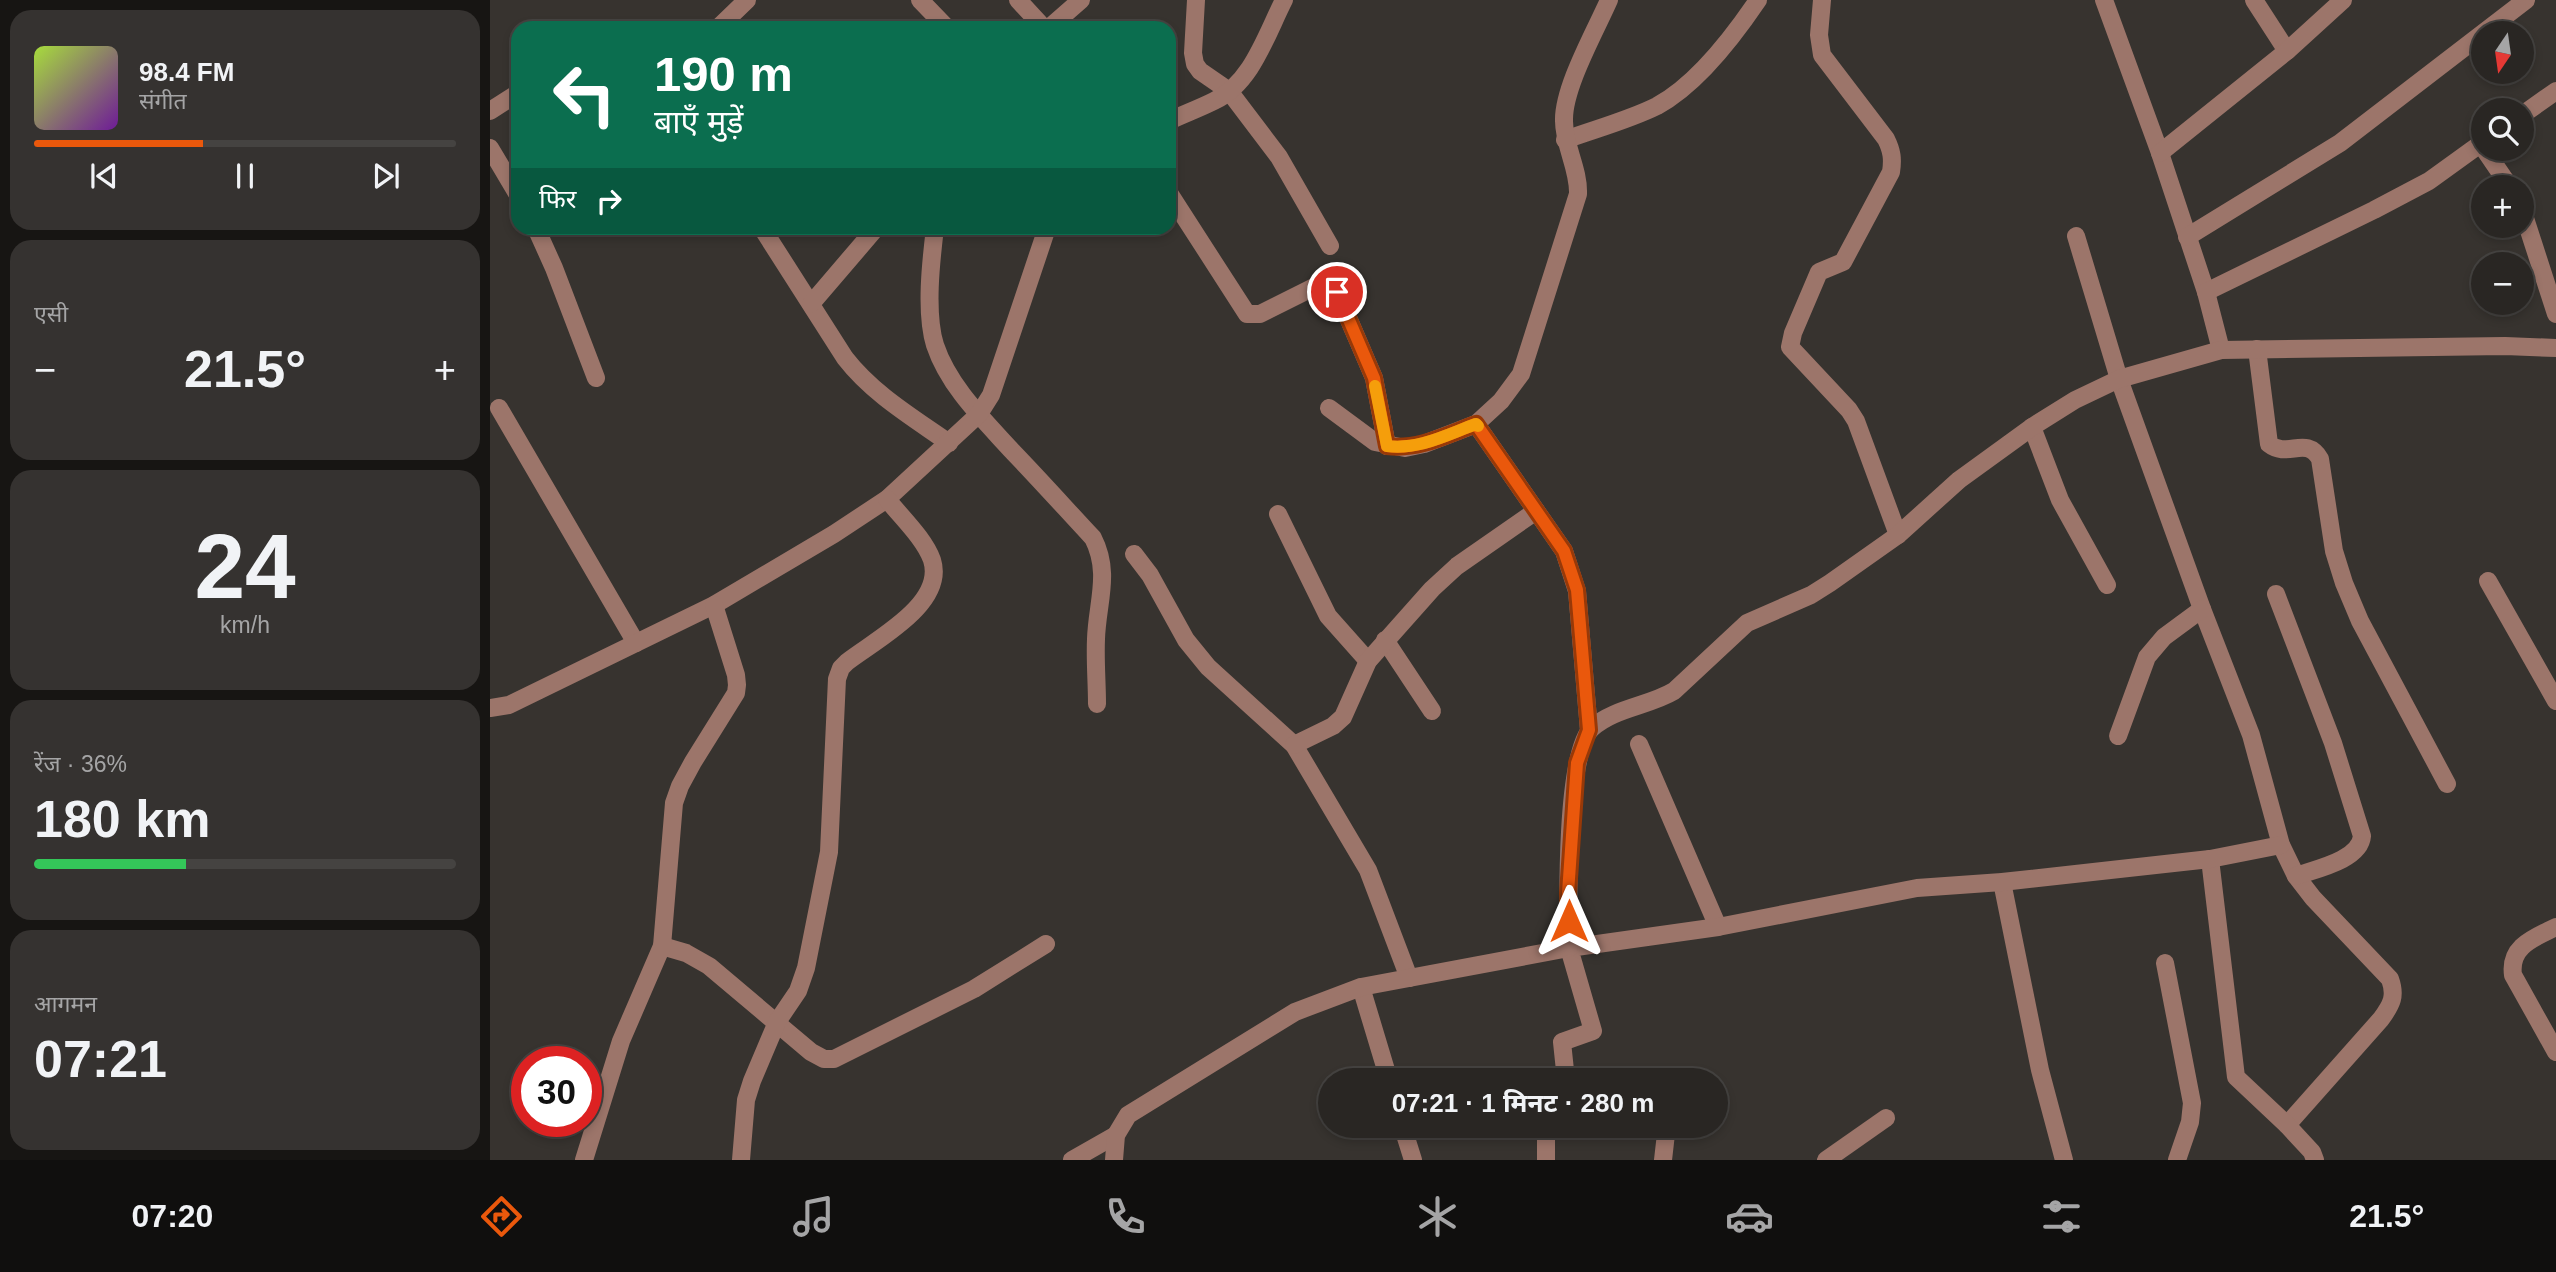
<!DOCTYPE html>
<html lang="hi">
<meta charset="utf-8">
<style>
:root{--surface:#292623;--page:#353230;--text:#f1f3f6;--muted:#a5a5a6;--line:#454341;--accent:#ea580c}
body{margin:0;font-family:Arial,"Noto Sans Devanagari",sans-serif;background:var(--page);color:var(--text);height:100vh;display:flex;flex-direction:column;font-size:26px;white-space:nowrap}
*{box-sizing:border-box;margin:0}
p{font-size:23px;color:var(--muted)}
.icon{flex:none;width:38px;height:38px;fill:none;stroke:currentColor;stroke-width:2;stroke-linecap:round;stroke-linejoin:round}
.map{position:relative;flex:1;overflow:hidden}
.panel{display:flex;flex-direction:column;gap:10px;padding:10px;background:#171513;width:490px}
.panel>*{flex:none}
.guide{position:absolute;left:21px;top:21px;width:665px;height:214px;border-radius:21px;box-shadow:0 4px 10px #0003,0 0 0 2px var(--line);background:#0b6e4f;color:#fff;overflow:hidden}
.needle{width:46px;rotate:193deg}
.controls{position:absolute;left:1981px;top:21px;display:grid;gap:14px}
.controls a{display:grid;place-items:center;width:63px;height:63px;border-radius:50%;background:var(--surface);box-shadow:0 4px 10px #0003,0 0 0 2px var(--line);font-size:35px}
.speed{position:absolute;left:21px;top:1046px;display:flex;gap:14px;font-size:35px;font-weight:700;text-align:center}
.speed>*{display:grid;place-content:center;width:91px;height:91px;border-radius:50%;background:var(--surface);box-shadow:0 4px 10px #0003,0 0 0 2px var(--line);line-height:1}
.speed .limit{border:10px solid #d22;background:#fff;color:#111}
.pin{position:absolute;display:grid;place-items:center;width:60px;height:60px;color:#fff;margin:-30px;border:4px solid #fff;border-radius:50%;box-shadow:0 2px 7px #0007}
.me{position:absolute;width:77px;margin:-38px;rotate:0deg;stroke-linejoin:round;filter:drop-shadow(0 0 5px #0008)}
.turn{display:flex;align-items:center;gap:24px;height:147px;padding:0 28px;font-size:32px}
.turn .icon{width:91px;height:91px;stroke-width:2.5}
.turn b{display:block;font-size:49px;line-height:60px}
.then{display:flex;align-items:center;height:66px;padding:0 28px;background:#0003;gap:14px;font-size:26px}
.big{font-size:52px;font-weight:700;line-height:1.1}
.panel .widget{flex:1;display:flex;flex-direction:column;justify-content:center;gap:10px;min-width:0;padding:0 24px;border-radius:21px;background:var(--page)}
.panel .dial{align-items:center;gap:0}
.dial b{font-size:91px;line-height:1}
.song{display:flex;align-items:center;gap:21px}
.cover{width:84px;height:84px;border-radius:10px;background:linear-gradient(135deg,hsl(80 70% 55%),hsl(280 70% 35%))}
.played{height:7px;border-radius:4px;background:linear-gradient(90deg,var(--accent) 40%,var(--line) 40%)}
.keys{display:flex;justify-content:space-around;direction:ltr}
.heat{display:flex;justify-content:space-between;align-items:center;font-size:38px;direction:ltr}
.charge{height:10px;border-radius:5px;background:linear-gradient(90deg,#34c759 36%,var(--line) 0)}
.trip{position:absolute;left:828px;top:1068px;width:410px;height:70px;border-radius:35px;background:var(--surface);box-shadow:0 4px 10px #0003,0 0 0 2px var(--line);font-weight:700;line-height:70px;text-align:center}
.tab-bar{display:flex;height:112px;justify-content:space-around;align-items:center;background:#100f0e;color:var(--muted)}
.tab-bar .icon{width:49px;height:49px}
.tab-bar .active{color:var(--accent)}
.tab-bar b{font-size:32px;color:var(--text)}
main{display:flex;flex:1;min-height:0}
.map>svg:first-child{display:block}
.lines{fill:none;stroke-linecap:round;stroke-linejoin:round}
.minor{stroke:#9c756a;stroke-width:18}
.route-casing{stroke:#983908;stroke-width:18}
.route{stroke:#ea580c;stroke-width:12}
.slow{stroke:#f59e0b;stroke-width:12}
</style>
<main>
<section class="panel">
<div class="widget">
<div class="song"><i class="cover"></i><div><b>98.4 FM</b><p>संगीत</p></div></div>
<div class="played"></div>
<div class="keys"><svg class="icon" aria-label="previous" viewBox="0 0 24 24"><path d="M18 5L8 12l10 7zM5 5v14"/></svg><svg class="icon" aria-label="pause" viewBox="0 0 24 24"><path d="M8 5v14M16 5v14"/></svg><svg class="icon" aria-label="next" viewBox="0 0 24 24"><path d="M6 5l10 7-10 7zM19 5v14"/></svg></div>
</div>
<div class="widget"><p>एसी</p>
<div class="heat"><a>−</a><b class="big">21.5°</b><a>+</a></div>
</div>
<div class="widget dial"><b>24</b><p>km/h</p></div>
<div class="widget"><p>रेंज · 36%</p><b class="big">180 km</b><div class="charge"></div></div>
<div class="widget"><p>आगमन</p><b class="big">07:21</b></div>
</section>
<div class="map">
<svg width="2066" height="1160" viewBox="0 0 2066 1160">
<rect width="100%" height="100%" fill="#37332f"/>
<g class="lines">
<g class="minor">
<path d="M430,0L457,28"/>
<path d="M528,0L554,28"/>
<path d="M706,0L703,53L705,64L710,71L739,91L789,157L840,246"/>
<path d="M1332,0L1329,35L1332,55L1396,139C1402,151 1403,159 1401,172L1353,262L1329,272L1303,333L1300,347L1359,410L1366,421L1408,535"/>
<path d="M1614,0L1670,153L1716,292L1731,350"/>
<path d="M1764,0L1797,51"/>
<path d="M228,28L257,0"/>
<path d="M559,28L591,0"/>
<path d="M0,111L28,93"/>
<path d="M2032,115L2066,91"/>
<path d="M679,121C694,114 710,108 724,101C762,83 776,35 794,0"/>
<path d="M1075,140C1105,129 1139,120 1167,106C1206,85 1243,37 1268,0"/>
<path d="M0,148L28,195"/>
<path d="M1994,149L2020,187"/>
<path d="M1670,153L1797,51L1853,0"/>
<path d="M679,193L757,314H770L830,284L838,285L847,292L884,378L897,446"/>
<path d="M2032,209L2066,314"/>
<path d="M46,228L64,268L106,378"/>
<path d="M272,228L355,358C383,394 422,417 459,443"/>
<path d="M445,228C441,261 435,313 445,345C459,387 494,420 523,452C550,480 576,509 603,538C621,573 607,603 606,639C605,661 607,683 607,704"/>
<path d="M1586,236L1629,379L1712,609L1761,735L1791,845L1806,876L1823,898L1900,979C1906,996 1902,1004 1891,1019L1797,1125"/>
<path d="M1697,237L1850,143L2036,0"/>
<path d="M1716,292L1884,210L1939,181L1993,142"/>
<path d="M321,304L386,228"/>
<path d="M1767,349L1779,444C1798,459 1816,435 1830,459L1844,551L1854,583L1870,621L1957,784"/>
<path d="M9,408L146,643"/>
<path d="M839,408L885,442L915,448L934,444L986,424L1011,401L1031,374L1088,194C1089,169 1074,146 1074,121C1073,88 1105,32 1119,0"/>
<path d="M986,424L1074,551L1087,591L1099,730"/>
<path d="M1542,427L1570,500L1617,585"/>
<path d="M788,514L838,616L878,661"/>
<path d="M644,554L660,575L696,640L718,667L804,745L878,870L919,978"/>
<path d="M1998,581L2066,701"/>
<path d="M1786,594L1843,743L1872,836C1870,860 1826,869 1806,876"/>
<path d="M895,640L942,711"/>
<path d="M0,708L19,705L224,605L344,534L397,499L489,414L501,395L557,228"/>
<path d="M1628,736L1657,657L1674,637L1712,609"/>
<path d="M1149,744L1228,927"/>
<path d="M804,745L843,726L853,717L878,661L942,589L967,566L1046,511"/>
<path d="M1720,859L1746,1077L1797,1125L1822,1152L1825,1160"/>
<path d="M1512,882L1550,1070L1574,1160"/>
<path d="M2066,927C2044,938 2019,946 2023,975L2066,1052"/>
<path d="M172,946L196,953L219,966L321,1052L334,1059H344L484,989L556,944"/>
<path d="M1675,963L1702,1103L1700,1122L1687,1160"/>
<path d="M871,987L899,1080"/>
<path d="M1076,1080L1072,1042L1103,1031L1079,948L1228,927L1427,888L1512,882L1720,859L1791,845"/>
<path d="M912,1125L923,1160"/>
<path d="M1056,1125V1160"/>
<path d="M94,1160L131,1041L172,946L184,803L190,786L203,762L246,693L247,685L246,675L224,605"/>
<path d="M251,1160L256,1100L262,1081L287,1022L308,991L316,968L339,852L347,679L351,668L357,662C385,640 456,604 442,560C434,538 411,517 397,499"/>
<path d="M582,1160L626,1135"/>
<path d="M624,1160L626,1135L638,1115L805,1012L871,987L1079,948C1078,908 1075,752 1102,728C1124,708 1159,706 1184,691L1257,623L1321,595L1340,583L1408,535L1469,480L1542,427L1585,400L1629,379L1731,350L2015,346L2066,348"/>
<path d="M1173,1160L1177,1125"/>
<path d="M1336,1160L1396,1118"/>
</g>
</g>
<g class="lines">
<g class="route-casing">
<path id="route" d="M847,292L884,378L897,446C929,450 956,435 986,424L1074,551L1087,590L1099,730L1087,763L1078,893L1079,921"/>
</g>
<use href="#route" class="route"/>
<path class="slow" d="M885,386L897,446C929,450 956,435 986,424L988,426"/>
</g>
</svg>
<div class="controls">
<a><svg class="needle" viewBox="-14 -14 28 28"><path d="M0-13l5 13h-10z" fill="#e53935"/><path d="M0 13l5-13h-10z" fill="#a5a5a6"/></svg></a>
<a><svg class="icon" aria-label="search" viewBox="0 0 24 24"><circle cx="10" cy="10" r="6"/><path d="M15 15l6 6"/></svg></a>
<a>+</a>
<a>−</a>
</div>
<div class="speed"><div class="limit">30</div></div>
<div class="pin" style="left:847px;top:292px;background:#d93025"><svg class="icon" aria-label="arrive" viewBox="0 0 24 24"><path d="M6 21V4h12l-3 4 3 4H6"/></svg></div>
<svg class="me" style="left:1079px;top:921px" viewBox="-20 -20 40 40"><path d="M0-17L14 15 0 8-14 15z" fill="#ea580c" stroke="#fff" stroke-width="4"/></svg>
<div class="trip">07:21 · 1 मिनट · 280 m</div>
<div class="guide">
<div class="turn"><svg class="icon" aria-label="left" viewBox="0 0 24 24"><path d="M17 20v-9H6M10 6l-5 5 5 5"/></svg><div><b>190 m</b>बाएँ मुड़ें</div></div>
<div class="then">फिर<svg class="icon" aria-label="right" viewBox="0 0 24 24"><path d="M7 20v-9h11M14 6l5 5-5 5"/></svg></div>
</div>
</div>
</main>
<nav class="tab-bar">
<b>07:20</b>
<svg class="icon active" aria-label="directions" viewBox="0 0 24 24"><path d="M12 3l9 9-9 9-9-9zM9 14v-3h6M13 9l2 2-2 2"/></svg>
<svg class="icon" aria-label="music" viewBox="0 0 24 24"><path d="M9 18V5l10-2v13"/><circle cx="6" cy="18" r="3"/><circle cx="16" cy="16" r="3"/></svg>
<svg class="icon" aria-label="phone" viewBox="0 0 24 24"><path d="M5 4h4l2 5-3 2q2 4 5 5l2-3 5 2v4C11 20 4 13 5 4z"/></svg>
<svg class="icon" aria-label="climate" viewBox="0 0 24 24"><path d="M12 3v18M4 7l16 10M4 17L20 7"/></svg>
<svg class="icon" aria-label="car" viewBox="0 0 24 24"><path d="M5 17H2v-5l4-1 3-4h7l3 4 3 1v5h-3M9 17h6M6 11h13"/><circle cx="7" cy="17" r="2"/><circle cx="17" cy="17" r="2"/></svg>
<svg class="icon" aria-label="filters" viewBox="0 0 24 24"><path d="M4 7h16M4 17h16"/><circle cx="9" cy="7" r="2"/><circle cx="15" cy="17" r="2"/></svg>
<b>21.5°</b>
</nav>
